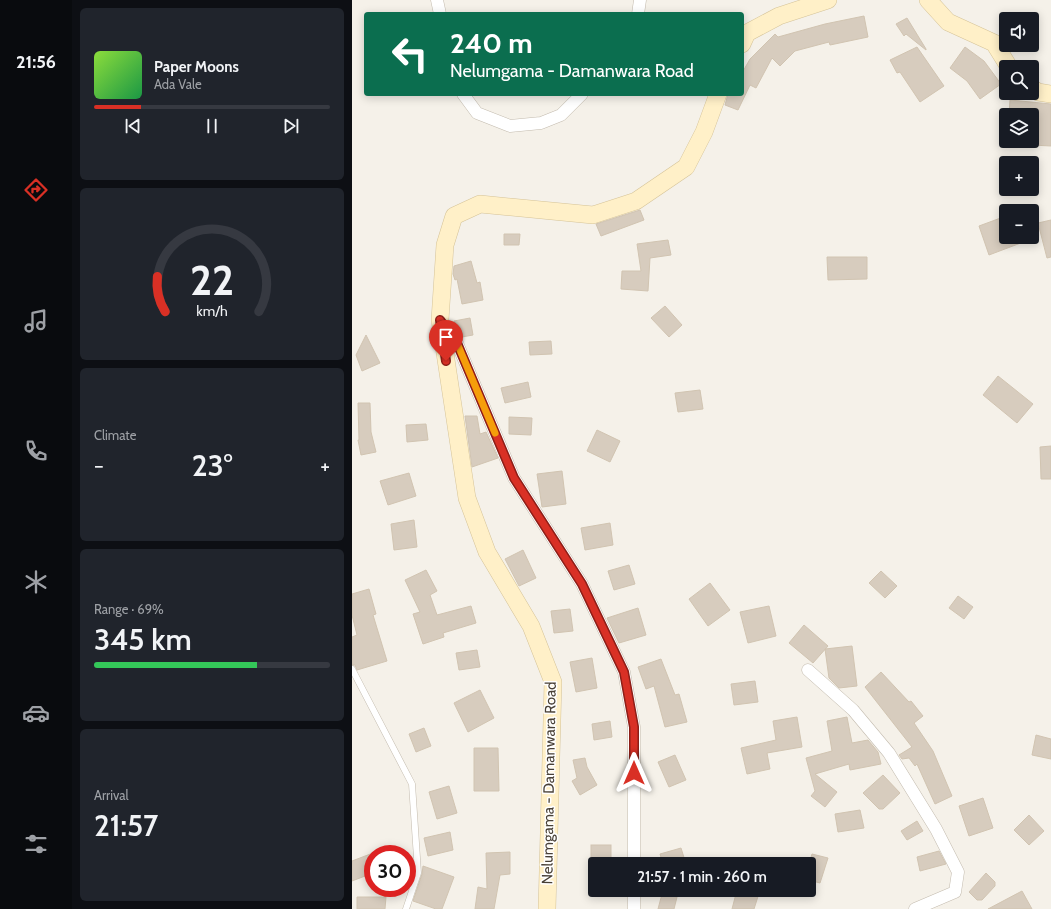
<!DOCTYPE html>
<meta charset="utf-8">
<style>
:root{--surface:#171b24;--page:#20242c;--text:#f1f3f6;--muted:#9ea1a6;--line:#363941;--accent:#d93025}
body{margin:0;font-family:Cabin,sans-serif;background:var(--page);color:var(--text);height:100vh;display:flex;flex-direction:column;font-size:15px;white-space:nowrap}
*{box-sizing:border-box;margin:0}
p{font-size:13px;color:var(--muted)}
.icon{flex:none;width:22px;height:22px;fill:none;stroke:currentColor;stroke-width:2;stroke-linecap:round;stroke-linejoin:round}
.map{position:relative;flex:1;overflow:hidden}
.details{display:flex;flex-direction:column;gap:8px;padding:8px;background:#0d0f14;width:280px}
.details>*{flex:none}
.banner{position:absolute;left:12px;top:12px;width:380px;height:84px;border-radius:4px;box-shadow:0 2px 10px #0003;background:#0b6e4f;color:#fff;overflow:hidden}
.tools{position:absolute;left:647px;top:12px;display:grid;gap:8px}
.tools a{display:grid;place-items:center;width:40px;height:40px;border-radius:4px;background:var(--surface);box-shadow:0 2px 10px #0003;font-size:20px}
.speed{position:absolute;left:12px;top:845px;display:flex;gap:8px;font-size:20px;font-weight:700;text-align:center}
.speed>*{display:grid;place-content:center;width:52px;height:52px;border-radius:50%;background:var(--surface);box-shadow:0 2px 10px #0003;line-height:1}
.speed .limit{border:6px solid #d22;background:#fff;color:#111}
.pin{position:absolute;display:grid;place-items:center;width:34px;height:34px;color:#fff;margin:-41px -17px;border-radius:50% 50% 50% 0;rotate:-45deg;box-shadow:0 0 4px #0007}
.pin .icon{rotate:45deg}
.me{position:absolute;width:44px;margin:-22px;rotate:0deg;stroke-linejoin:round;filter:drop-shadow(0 0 3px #0008)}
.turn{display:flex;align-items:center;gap:14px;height:84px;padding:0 20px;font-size:18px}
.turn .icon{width:52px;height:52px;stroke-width:2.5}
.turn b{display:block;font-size:28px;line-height:34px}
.big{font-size:30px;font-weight:600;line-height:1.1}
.details .tile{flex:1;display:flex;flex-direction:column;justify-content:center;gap:6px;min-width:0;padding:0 14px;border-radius:6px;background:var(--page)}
.details .dial{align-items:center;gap:0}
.dial svg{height:104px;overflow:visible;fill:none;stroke:var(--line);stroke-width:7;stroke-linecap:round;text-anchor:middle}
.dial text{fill:var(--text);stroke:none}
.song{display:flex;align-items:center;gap:12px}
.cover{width:48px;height:48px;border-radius:6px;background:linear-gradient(135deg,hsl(90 70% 55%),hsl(140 70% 35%))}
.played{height:4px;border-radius:2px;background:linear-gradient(90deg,var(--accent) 20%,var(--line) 20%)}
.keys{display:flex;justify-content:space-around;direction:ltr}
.heat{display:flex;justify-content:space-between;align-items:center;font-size:22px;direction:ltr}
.charge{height:6px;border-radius:3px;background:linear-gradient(90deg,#34c759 69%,var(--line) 0)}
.trip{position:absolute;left:236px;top:857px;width:228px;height:40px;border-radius:4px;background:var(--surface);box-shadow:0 2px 10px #0003;font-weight:600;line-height:40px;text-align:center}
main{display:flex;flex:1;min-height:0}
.tabs{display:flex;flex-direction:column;width:72px;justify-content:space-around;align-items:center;background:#090b0e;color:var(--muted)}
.tabs .icon{width:28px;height:28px}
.tabs .active{color:var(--accent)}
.tabs b{font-size:18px;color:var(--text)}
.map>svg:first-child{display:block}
.building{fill:#d7ccbe;stroke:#d1c4b1}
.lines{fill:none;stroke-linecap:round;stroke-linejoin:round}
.lane-casing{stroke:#c3bbae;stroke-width:7}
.street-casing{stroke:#c3bbae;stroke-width:13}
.secondary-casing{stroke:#d5c398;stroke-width:18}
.lane{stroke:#fff;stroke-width:6}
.street{stroke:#fff;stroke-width:12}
.secondary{stroke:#fff0c8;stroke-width:17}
.route-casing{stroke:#8d1f18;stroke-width:10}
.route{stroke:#d93025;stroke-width:7}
.slow{stroke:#f59e0b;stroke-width:7}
.labels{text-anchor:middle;stroke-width:3;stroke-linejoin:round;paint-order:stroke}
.street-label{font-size:15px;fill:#494137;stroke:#fff}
</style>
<main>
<nav class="tabs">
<b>21:56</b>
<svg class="icon active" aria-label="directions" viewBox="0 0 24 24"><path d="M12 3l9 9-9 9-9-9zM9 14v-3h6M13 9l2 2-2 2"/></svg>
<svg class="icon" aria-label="music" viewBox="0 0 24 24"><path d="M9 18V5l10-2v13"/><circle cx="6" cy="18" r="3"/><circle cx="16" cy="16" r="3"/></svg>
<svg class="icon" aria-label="phone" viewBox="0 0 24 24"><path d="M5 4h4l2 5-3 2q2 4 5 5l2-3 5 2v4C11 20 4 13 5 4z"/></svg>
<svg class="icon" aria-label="climate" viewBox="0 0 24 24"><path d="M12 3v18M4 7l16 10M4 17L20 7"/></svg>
<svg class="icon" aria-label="car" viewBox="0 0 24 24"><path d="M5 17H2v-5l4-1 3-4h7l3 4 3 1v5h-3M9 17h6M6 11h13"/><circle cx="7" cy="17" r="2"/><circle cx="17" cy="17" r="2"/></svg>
<svg class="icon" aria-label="filters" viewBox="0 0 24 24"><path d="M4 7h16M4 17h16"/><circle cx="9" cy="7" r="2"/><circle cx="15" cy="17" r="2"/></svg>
</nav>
<section class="details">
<div class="tile">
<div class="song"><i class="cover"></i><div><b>Paper Moons</b><p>Ada Vale</p></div></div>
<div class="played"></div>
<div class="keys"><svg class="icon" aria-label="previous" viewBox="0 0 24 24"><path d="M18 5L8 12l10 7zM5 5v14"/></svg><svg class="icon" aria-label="pause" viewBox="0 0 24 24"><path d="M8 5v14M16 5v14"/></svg><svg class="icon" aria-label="next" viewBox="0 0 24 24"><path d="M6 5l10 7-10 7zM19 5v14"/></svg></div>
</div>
<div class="tile dial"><svg viewBox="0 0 100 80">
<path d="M14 69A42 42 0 1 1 86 69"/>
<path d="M14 69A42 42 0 0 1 8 42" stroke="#d93025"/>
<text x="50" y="56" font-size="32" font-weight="700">22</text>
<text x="50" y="72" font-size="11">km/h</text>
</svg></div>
<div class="tile"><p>Climate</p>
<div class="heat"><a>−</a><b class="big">23°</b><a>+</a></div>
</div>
<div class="tile"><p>Range · 69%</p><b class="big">345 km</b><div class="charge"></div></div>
<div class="tile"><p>Arrival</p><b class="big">21:57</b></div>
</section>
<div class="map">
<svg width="699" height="909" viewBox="0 0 699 909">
<rect width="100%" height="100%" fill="#f5f1e9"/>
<g class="building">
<path d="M512,16L516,37L478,45L477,42L443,51L428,66L420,58L404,88L398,85L386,110L373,105L376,94H390V73L398,59L423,34L426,37L473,24Z"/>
<path d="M555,18L574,49V50L554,34L552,36L544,24Z"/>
<path d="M565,47L592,86L568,102L548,72L545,73L538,60Z"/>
<path d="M613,47L632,61L649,84L628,99L615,81L598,68Z"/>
<path d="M658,100L699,104V146L680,145V115H657Z"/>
<path d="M288,210L292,220L249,236L244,224Z"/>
<path d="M654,216V237H681L682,238L637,255L627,226Z"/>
<path d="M699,220V257L695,258L686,223Z"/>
<path d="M152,234H168L167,245H152Z"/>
<path d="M316,240L319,255L298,258L296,291L269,289L270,271H289L285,244Z"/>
<path d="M475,257H515V279L476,280Z"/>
<path d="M119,261L125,283L128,282L131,300L110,304L105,279L103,280L101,274L102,266Z"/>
<path d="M313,306L330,325L317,337L299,318Z"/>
<path d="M118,318L121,335L110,337L103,328L102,321Z"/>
<path d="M14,335L28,363L10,371L4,355Z"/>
<path d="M199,341L200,354L178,355L177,342Z"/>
<path d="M646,376L681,404L665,423L631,395Z"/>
<path d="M176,382L179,397L153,403L149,388Z"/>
<path d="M348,390L351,409L326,412L323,393Z"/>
<path d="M6,403H18L19,432L24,452L9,455L6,440H7Z"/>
<path d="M113,416H125L128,434L134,432L146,458L120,467Z"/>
<path d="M157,417L180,418L179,435L157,434Z"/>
<path d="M74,424L76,440L55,442L54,425Z"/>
<path d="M245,430L268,441L258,462L235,451Z"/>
<path d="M699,446V479H689L688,447Z"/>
<path d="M210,471L214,504L190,507L185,474Z"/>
<path d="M57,473L64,496L36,505L28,481Z"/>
<path d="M62,520L65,547L42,550L39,524Z"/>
<path d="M258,523L261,545L233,550L229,528Z"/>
<path d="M171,550L184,578L167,586L153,559Z"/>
<path d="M277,565L283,584L262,590L256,571Z"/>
<path d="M74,570L85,591L78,595L85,615L119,606L124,623L91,633L92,637L71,644L61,614L68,612L53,580Z"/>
<path d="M529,571L545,586L533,598L517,583Z"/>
<path d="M358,583L378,610L356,626L337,599Z"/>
<path d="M17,589L24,614L21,615L35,661L5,670L3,665H0V637L5,635L0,615V594Z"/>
<path d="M606,596L621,607L612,619L597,608Z"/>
<path d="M417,606L424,636L396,643L388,612Z"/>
<path d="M286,608L294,635L267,643L255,618Z"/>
<path d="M218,609L221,631L202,633L199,611Z"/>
<path d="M452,625L476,646L461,663L437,643Z"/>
<path d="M500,646L505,686L487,688L477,678L473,649Z"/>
<path d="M125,650L128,667L107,670L104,653Z"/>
<path d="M240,658L245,688L224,692L218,662Z"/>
<path d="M309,659L323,695L327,694L335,722L313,727L302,686L294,689L286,667Z"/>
<path d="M529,672L557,702L559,701L571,716L562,723L581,751L600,796L583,804L565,764L563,766L557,758L550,759L547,755L560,747L513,687Z"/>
<path d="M403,681L406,702L382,705L379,684Z"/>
<path d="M128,690L142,718L116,732L102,703Z"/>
<path d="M445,717L450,747L415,753L418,769L395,774L389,748L424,740L421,721Z"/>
<path d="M495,717L500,743L516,740L526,752L529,764L498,770L497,764L463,774L485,792L473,807L459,796L463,791L454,758L480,751L475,721Z"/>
<path d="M258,721L260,737L242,740L240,724Z"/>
<path d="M72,728L79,746L64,752L57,734Z"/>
<path d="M684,735L699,739V759L680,755Z"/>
<path d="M122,748H146L147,791H122Z"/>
<path d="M323,755L334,780L317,787L306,762Z"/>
<path d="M233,758L235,767L245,785L228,795L220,781L225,778L221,760Z"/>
<path d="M531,775L548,793L531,809H527L511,793Z"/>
<path d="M97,786L105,813L85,819L77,792Z"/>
<path d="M631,798L641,828L617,836L607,806Z"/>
<path d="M508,810L512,828L486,832L483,814Z"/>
<path d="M677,815L692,831L677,845L662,830Z"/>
<path d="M565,821L571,831L555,840L549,831Z"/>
<path d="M98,832L101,850L76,856L72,838Z"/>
<rect x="239" y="845" width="20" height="19"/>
<path d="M329,848L334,864H311L308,854Z"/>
<path d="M587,851L594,864L568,871L565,857Z"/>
<path d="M158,852V874L148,875L142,909H123L126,887L135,889L134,853Z"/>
<path d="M21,853V873L0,881V861Z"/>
<path d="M460,854L476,858L468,883L457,880V864Z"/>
<path d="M71,866L102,877L90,909H84L61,901L70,874Z"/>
<path d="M634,873L643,882V886L630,900H625L617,892Z"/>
<path d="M385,890H408L402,909H380Z"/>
<path d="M670,891L680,909H636Z"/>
<path d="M310,894L325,897L322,909H306Z"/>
<path d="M5,897H34L33,909H5Z"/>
</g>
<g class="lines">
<g class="lane-casing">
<path id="lane" d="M0,669L60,784L66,873L54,909"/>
</g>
<g class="street-casing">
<g id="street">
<path d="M85,0L88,14"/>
<path d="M286,14L288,0"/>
<path d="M111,94L125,113L158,126L189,123L209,115L230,94"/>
<path d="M90,323L105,343L162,478L230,584L272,672L282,727V864"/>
<path d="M456,670L501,710L537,753L584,829L606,872L603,892L563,909"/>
<path d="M282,890V909"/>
</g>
</g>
<g class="secondary-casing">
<g id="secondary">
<path d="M576,0L596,22L642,43L657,67"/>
<path d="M390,44L395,33L427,16L476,0"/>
<path d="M680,88L686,92L699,94"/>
<path d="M195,909L201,682L179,626L135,552L115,498L88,320L93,245L102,216L128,204L241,215L284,201L334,167L352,132L366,94"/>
</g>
</g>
<use href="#lane" class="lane"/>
<use href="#street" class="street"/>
<use href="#secondary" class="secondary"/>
</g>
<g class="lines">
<g class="route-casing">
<path id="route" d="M94,361L88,320L105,343L162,478L230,584L272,672L282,727V773"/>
</g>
<use href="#route" class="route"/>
<path class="slow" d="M99,335L105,343L143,433"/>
</g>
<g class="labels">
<g class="street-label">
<text transform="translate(197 783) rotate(-89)" y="5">Nelumgama - Damanwara Road</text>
</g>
</g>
</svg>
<div class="tools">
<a><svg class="icon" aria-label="sound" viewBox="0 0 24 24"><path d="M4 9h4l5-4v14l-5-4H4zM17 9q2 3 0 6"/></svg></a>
<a><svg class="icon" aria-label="search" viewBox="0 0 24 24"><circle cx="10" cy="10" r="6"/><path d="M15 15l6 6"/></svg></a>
<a><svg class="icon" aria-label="layers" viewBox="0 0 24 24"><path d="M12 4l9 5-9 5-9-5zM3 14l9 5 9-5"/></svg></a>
<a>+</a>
<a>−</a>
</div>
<div class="speed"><div class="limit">30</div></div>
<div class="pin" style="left:94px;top:361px;background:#d93025"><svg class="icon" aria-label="arrive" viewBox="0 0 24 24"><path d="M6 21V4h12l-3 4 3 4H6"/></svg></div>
<svg class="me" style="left:282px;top:773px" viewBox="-20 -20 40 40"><path d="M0-17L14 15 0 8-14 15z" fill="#d93025" stroke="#fff" stroke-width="4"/></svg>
<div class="trip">21:57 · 1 min · 260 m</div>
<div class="banner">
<div class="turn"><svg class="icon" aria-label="left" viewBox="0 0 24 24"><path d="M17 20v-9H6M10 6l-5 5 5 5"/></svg><div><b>240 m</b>Nelumgama - Damanwara Road</div></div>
</div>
</div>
</main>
